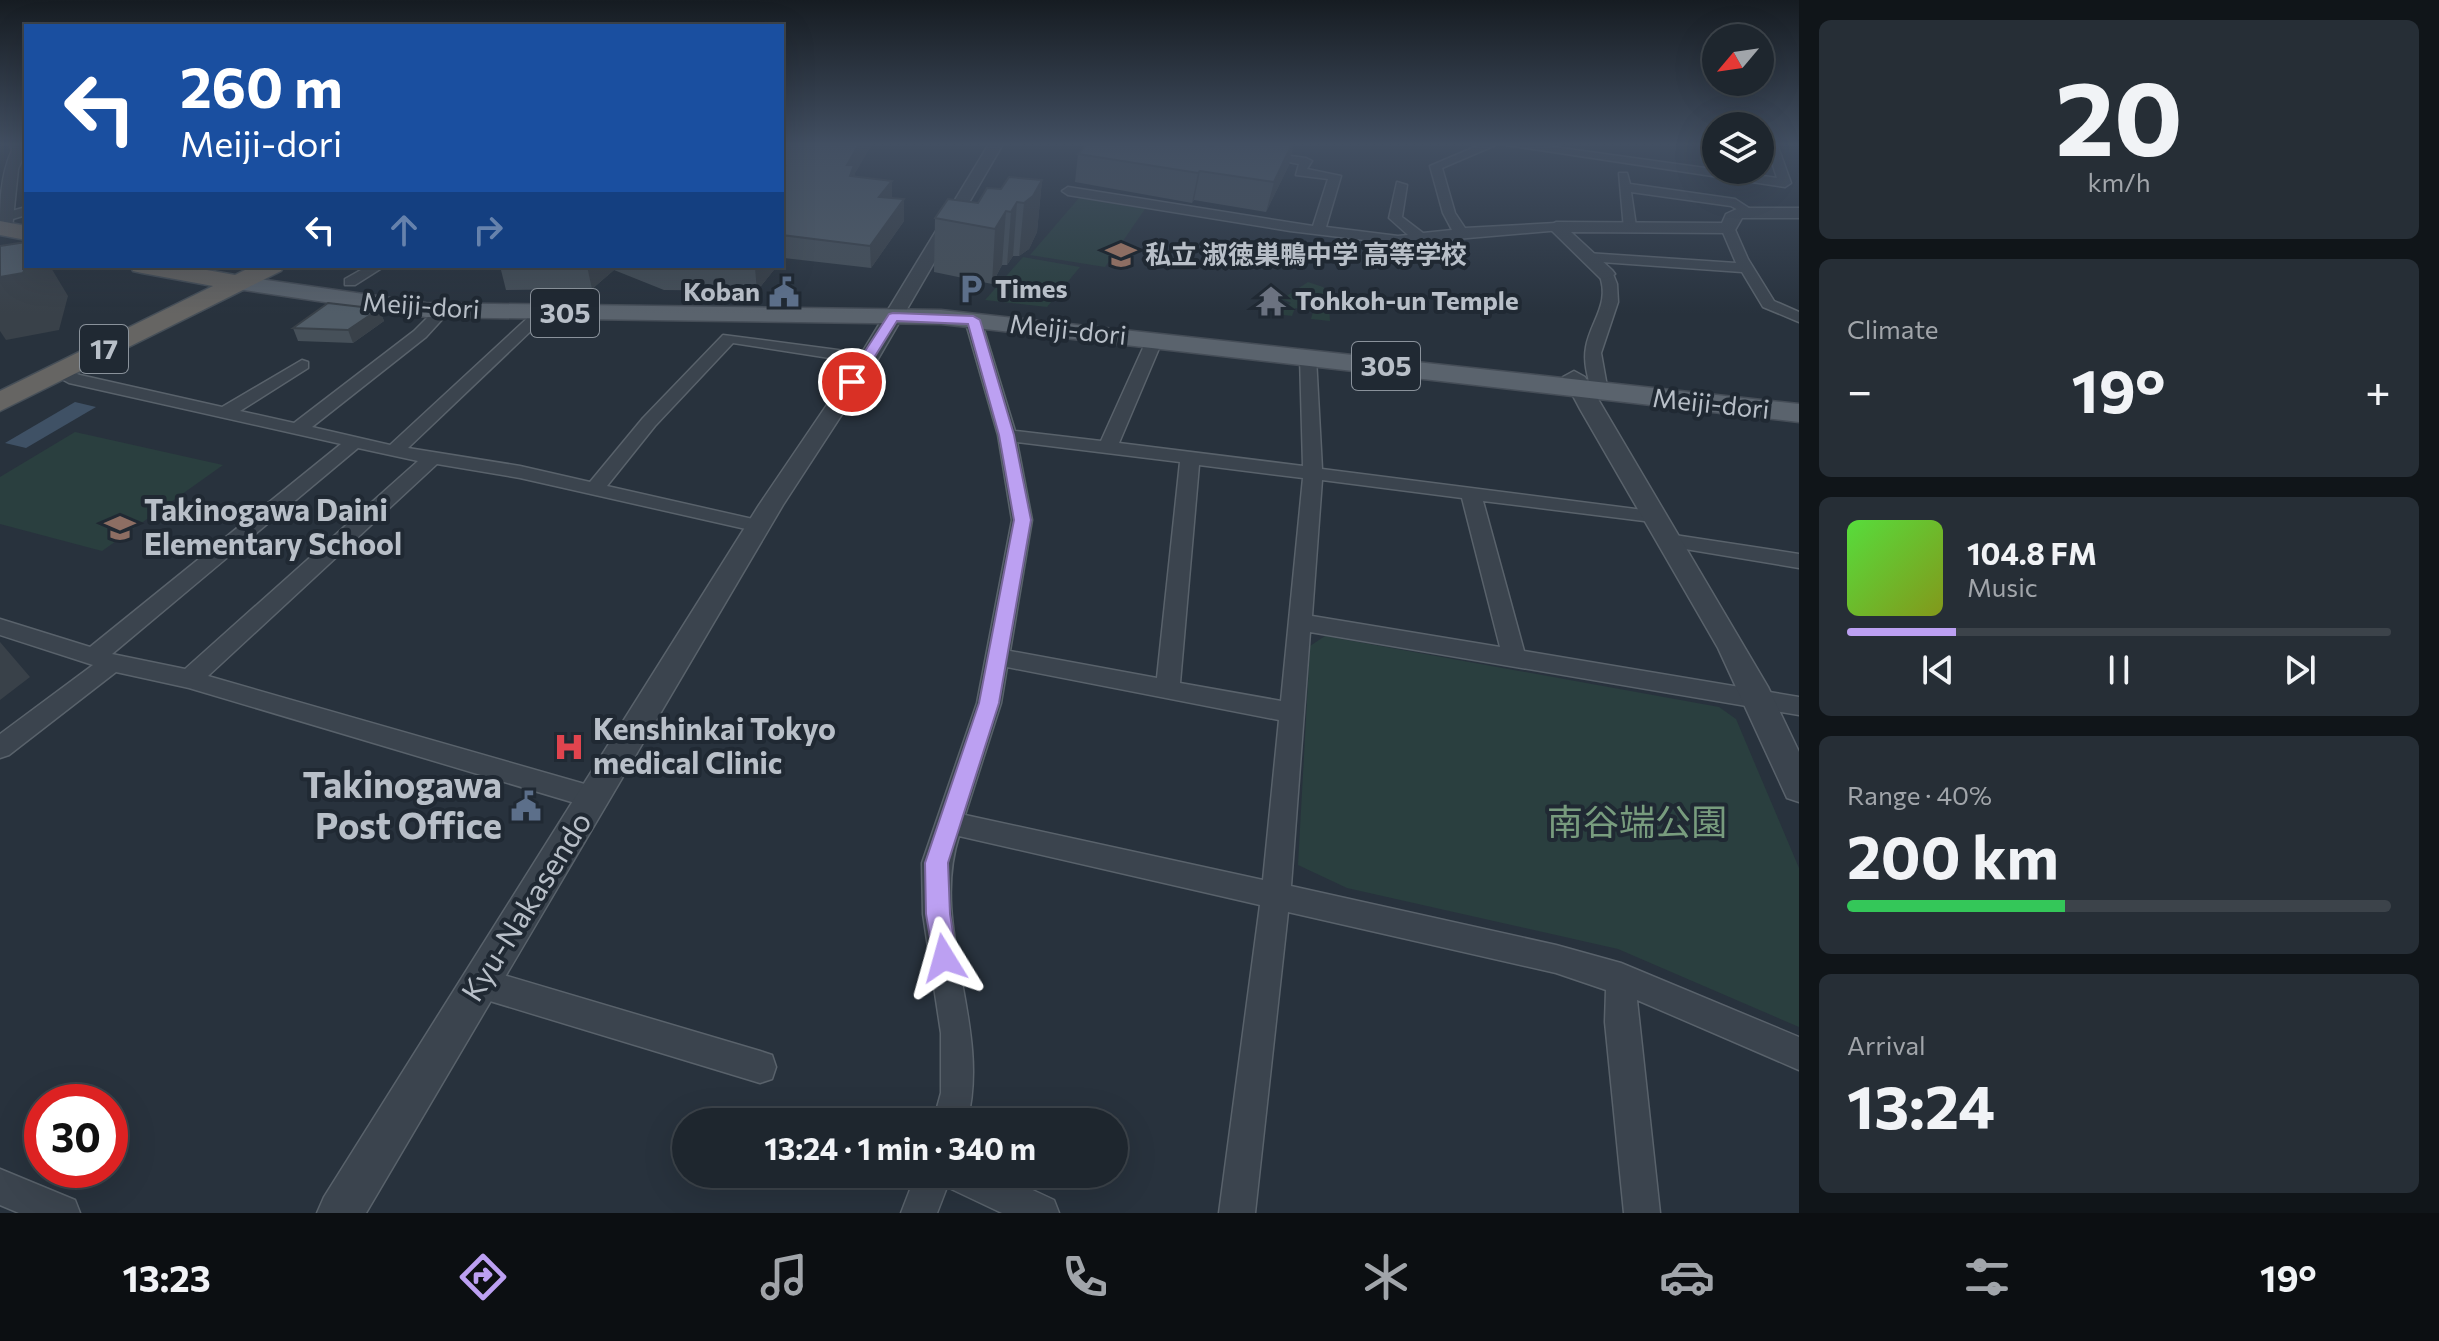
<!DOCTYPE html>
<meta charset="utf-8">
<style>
:root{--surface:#1e262e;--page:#262e36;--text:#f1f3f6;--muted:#a1a5aa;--line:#3c434a;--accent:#bca0f2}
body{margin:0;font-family:Commissioner,"Noto Sans JP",sans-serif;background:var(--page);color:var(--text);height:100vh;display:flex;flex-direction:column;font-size:30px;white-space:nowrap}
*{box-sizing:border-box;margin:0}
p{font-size:26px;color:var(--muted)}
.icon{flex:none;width:44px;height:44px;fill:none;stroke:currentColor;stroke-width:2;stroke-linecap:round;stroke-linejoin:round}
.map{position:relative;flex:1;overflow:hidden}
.sheet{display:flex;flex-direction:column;gap:20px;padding:20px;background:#101519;width:640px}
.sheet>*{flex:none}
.guide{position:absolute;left:24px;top:24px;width:760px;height:244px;border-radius:0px;box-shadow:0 8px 32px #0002,0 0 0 2px var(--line);background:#1a4fa0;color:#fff;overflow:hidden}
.needle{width:52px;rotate:241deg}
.controls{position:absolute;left:1702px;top:24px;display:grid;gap:16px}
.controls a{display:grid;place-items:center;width:72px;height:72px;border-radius:50%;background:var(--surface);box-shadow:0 8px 32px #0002,0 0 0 2px var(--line);font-size:40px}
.speed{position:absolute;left:24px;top:1084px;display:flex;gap:16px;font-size:40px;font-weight:700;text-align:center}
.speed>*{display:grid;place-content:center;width:104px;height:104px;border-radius:50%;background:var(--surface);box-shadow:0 8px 32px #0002,0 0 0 2px var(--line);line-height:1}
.speed .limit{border:12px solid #d22;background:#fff;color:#111}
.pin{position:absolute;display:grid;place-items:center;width:68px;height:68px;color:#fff;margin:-34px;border:4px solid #fff;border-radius:50%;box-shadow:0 2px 8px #0007}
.me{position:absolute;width:88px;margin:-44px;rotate:352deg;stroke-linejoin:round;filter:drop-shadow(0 0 6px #0008)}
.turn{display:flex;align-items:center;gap:28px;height:168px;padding:0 24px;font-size:36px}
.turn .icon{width:104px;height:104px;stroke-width:2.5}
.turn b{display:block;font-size:56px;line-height:68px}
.lanes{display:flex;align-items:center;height:76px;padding:0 24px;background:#0003;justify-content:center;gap:40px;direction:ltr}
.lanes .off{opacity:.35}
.big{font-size:60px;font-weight:700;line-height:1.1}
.sheet .card{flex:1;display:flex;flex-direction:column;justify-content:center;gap:12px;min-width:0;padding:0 28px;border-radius:12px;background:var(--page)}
.sheet .dial{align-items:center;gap:0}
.dial b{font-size:104px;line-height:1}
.song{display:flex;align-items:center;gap:24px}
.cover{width:96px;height:96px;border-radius:12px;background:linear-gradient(135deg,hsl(110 70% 55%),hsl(70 70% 35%))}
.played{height:8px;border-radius:4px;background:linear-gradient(90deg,var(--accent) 20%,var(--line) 20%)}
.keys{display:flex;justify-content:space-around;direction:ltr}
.heat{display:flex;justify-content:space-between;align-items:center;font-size:44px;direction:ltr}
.charge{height:12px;border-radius:6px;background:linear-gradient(90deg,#34c759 40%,var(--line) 0)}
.trip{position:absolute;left:672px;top:1108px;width:456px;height:80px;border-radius:40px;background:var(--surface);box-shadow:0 8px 32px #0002,0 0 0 2px var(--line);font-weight:700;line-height:80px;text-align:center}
.tabs{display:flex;height:128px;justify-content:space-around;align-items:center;background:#0c0f12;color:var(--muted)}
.tabs .icon{width:56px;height:56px}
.tabs .selected{color:var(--accent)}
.tabs b{font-size:36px;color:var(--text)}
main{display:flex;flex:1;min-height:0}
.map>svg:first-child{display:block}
.green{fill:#2a3f3f}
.water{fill:#3f5165}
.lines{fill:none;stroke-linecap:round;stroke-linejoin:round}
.minor-casing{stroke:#59626b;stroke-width:3}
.tertiary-casing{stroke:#59626b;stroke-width:3}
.primary-casing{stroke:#454d57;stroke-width:3}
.trunk-casing{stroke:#464f58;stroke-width:3}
.minor{fill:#3b444e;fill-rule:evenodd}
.tertiary{fill:#3b444e;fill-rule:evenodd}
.primary{fill:#5a636d;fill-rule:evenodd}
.trunk{fill:#666563;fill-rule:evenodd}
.wall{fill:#465059}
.shaded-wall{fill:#394149}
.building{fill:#515d68;stroke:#394149;stroke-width:2}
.route{fill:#bca0f2;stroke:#7a689d;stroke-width:2}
.labels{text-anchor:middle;stroke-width:8;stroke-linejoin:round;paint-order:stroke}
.far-poi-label{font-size:26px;font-weight:bold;fill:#b8bfc8;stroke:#202933;text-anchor:start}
.far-street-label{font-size:26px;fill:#b8bfc8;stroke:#202933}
.shield{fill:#202933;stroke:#8a929b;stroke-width:2}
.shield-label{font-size:28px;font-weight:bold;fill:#b8bfc8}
.poi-label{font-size:30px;font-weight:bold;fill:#b8bfc8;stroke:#202933;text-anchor:start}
.street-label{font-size:30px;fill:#b8bfc8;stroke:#202933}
.near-poi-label{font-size:36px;font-weight:bold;fill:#b8bfc8;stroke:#202933;text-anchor:end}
.near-park-label{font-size:36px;fill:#789c7e;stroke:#202933}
</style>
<main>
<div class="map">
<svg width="1799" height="1213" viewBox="0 0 1799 1213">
<rect width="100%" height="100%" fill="#28323d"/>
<g class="green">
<path d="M1079,198L1145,209L1105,267L1030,255Z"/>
<path d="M1023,257L1080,267L1047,307L985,300Z"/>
<path d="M1308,282L1323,287L1328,292L1330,321L1311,319L1313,312L1295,308L1292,316L1275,314L1291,303L1282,299Z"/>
<path d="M75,432L223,465L102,551L0,524V477Z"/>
<path d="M1325,636L1719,707L1736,719L1799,868V1027L1618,949L1347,888L1298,865L1310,646Z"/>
</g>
<path class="water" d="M75,402L96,407L26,448L5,443Z"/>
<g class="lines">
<g class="minor-casing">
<g id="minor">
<path d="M1482,144H1498L1442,168L1455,213L1465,228L1556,223L1563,227L1561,230L1398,244L1290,231L1068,195L1062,191L1068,187L1313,226L1328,179L1296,175L1299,164L1254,155L1260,152L1306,158L1312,161L1307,169L1341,176L1326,227L1398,236L1408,235L1389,218L1397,182L1407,185L1402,217L1423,233L1452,230L1443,213L1430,166Z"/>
<path d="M1500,144H1532L1777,178L1766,144H1777L1791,183L1785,187Z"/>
<path d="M1619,173H1627L1630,184L1735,199L1755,212L1749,216L1731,206L1631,192L1636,226L1624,229Z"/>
<path d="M26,207V215L6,221L0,218L1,214Z"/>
<path d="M1723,225H1733L1748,259L1774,301L1799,312V322L1763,307L1742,272L1587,261L1580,257L1587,253L1736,263L1721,228Z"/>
<path d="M368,266H385L355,285H345V279Z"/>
<path d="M1606,270L1613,274L1617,284L1618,302L1601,353L1608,392L1600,397L1592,392C1588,378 1583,362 1586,347C1591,320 1611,303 1599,274Z"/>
<path d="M551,300L556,301V307L408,448L520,466L590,482L643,418L723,335L868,354L876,359L868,364L733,343L655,426L607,486L766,522L769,526L766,530L759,532L520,478L437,464L208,676L595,787L604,790L608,798L604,806L595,809L189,688L116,672L9,755L0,758V734L93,665L0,635V619L90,647L341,444L69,383L49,372L51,369L57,367L80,375L222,407L302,360L308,362V368L240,411L294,423L414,331L438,307H448V313L426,337L312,427L390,445L546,301ZM358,448L418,461L185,669L112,654Z"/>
<path d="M973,315L981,320L1015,431L1101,441L1147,339L1155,334L1163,339L1119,443L1303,466L1300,357L1308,352L1316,357L1322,469L1659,512L1662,516L1652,522L1483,501L1524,651L1799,697V715L1310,632L1291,886L1556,945L1621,963L1799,1037V1070L1637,1000L1660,1213H1624L1605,1022L1606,990L1556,973L1288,912L1255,1213H1219L1260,905L959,836C929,928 992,1026 967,1122H933L941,1093V1033L923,914L922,863L977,703L1012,520L998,435L965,320ZM1017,442L1180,462L1157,678L1010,651L1032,520ZM1199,465L1303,478L1281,701L1180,683ZM1322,480L1462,498L1500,647L1312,616ZM1007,667L1279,720L1263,880L965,815L1001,703Z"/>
<path d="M1668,534L1799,554V568L1661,545L1658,540Z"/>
<path d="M480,968L760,1051L772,1055L776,1067L772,1079L760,1083L480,998L469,993L465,983L469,973Z"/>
<path d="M0,1169L75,1200L80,1213H19L0,1205Z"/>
<path d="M916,1174H998L1054,1200L1059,1213H1002L947,1187L937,1213H901Z"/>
</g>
</g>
<g class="tertiary-casing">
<g id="tertiary">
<path d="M10,144H24L26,150L18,169L12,229L4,234L0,233C0,203 0,177 12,150Z"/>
<path d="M989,144H1003L878,359L783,505L366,1213H317L324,1197L759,505L858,359Z"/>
<path d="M1739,208H1799V218H1742L1734,232L1728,233L1571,232L1612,270L1615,274L1606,279L1600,278L1548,227L1556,222L1722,223L1726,214Z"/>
<path d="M1574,371L1585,377L1768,687L1799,752V802L1787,798L1718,648L1580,409L1563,377Z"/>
</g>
</g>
<g class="primary-casing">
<path id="primary" d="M238,276L426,303L941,310L1799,404V422L941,324L426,317L230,288L226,283L230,278Z"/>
</g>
<g class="trunk-casing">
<g id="trunk">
<path d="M0,221L26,226V240L0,235Z"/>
<path d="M130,266H184L235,275L253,266H284L281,271L0,411V391L213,286L142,273L133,271Z"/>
</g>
</g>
<use href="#minor" class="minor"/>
<use href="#tertiary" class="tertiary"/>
<use href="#primary" class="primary"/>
<use href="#trunk" class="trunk"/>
</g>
<g class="wall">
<path d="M782,144H872L855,173V177L892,181V198L904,199V221L871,268L784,258L782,260Z"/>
<path d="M1213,146L1289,165L1266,212L1194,200L1192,203L1075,182L1078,154Z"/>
<path d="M1042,180L1037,232L1029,249L1019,256H1013L1007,265H1002L992,284L934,272L935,218L978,203L1001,189Z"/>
<path d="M500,266H777L757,291L664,290L614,270L592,289L506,290Z"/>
<path d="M379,309L384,321L353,343L298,341L293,328Z"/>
</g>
<g class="shaded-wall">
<path d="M859,144H872L855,173V186L851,197L847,165Z"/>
<path d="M1292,144H1294L1289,165L1266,212L1274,182Z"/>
<path d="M1200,171L1194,200L1192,203L1198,173Z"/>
<path d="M1042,180L1037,232L1029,249L1019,256L1024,203Z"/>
<path d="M892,181V202L879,197Z"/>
<path d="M904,199V221L871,268L870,246Z"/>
<path d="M1017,202L1013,256L1007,265L1011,212Z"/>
<path d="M1006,211L1002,265L992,284L995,229Z"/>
<path d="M26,266H50L68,296L59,330L6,340L0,331V277Z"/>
<path d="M587,266H614V270L592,289Z"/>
<path d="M756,266H777L757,291L755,268Z"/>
<path d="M379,309L384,321L353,343L348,330Z"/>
<path d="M0,642L30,677L0,700Z"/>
</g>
<g class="building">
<path d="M782,144H859L847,165H854L850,176L892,181L879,197L904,199L870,246L782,235V169L785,166L782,165Z"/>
<path d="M1087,144H1200L1213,146L1215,144H1292L1274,182L1200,171L1198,173L1078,154Z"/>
<path d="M1009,177L1042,180L1033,196L1024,203L1017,202L1011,212L1006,211L995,229L935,218L948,199L978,203L987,188L1001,189Z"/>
<path d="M26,242V266L23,273L0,277V246Z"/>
<path d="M658,266H756L755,268Z"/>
<path d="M328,303L379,309L348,330L293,328Z"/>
</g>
<linearGradient id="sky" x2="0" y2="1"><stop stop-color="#161c22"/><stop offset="0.46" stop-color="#424f62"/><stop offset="1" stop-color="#424f62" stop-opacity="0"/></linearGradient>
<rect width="1799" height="314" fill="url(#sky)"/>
<path class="route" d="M893,313L973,316L980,320L1014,435L1031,520L999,703L948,863L950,914L957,958L953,967L944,970L935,967L926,914L925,863L979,703L1014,520L999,435L968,324L897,321L857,385L845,382L889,314Z"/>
<defs>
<g id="school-bare" transform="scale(2.4)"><path d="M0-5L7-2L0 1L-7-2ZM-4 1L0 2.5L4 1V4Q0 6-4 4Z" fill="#8d6e63" stroke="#202933" stroke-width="2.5" paint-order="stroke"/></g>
<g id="parking-bare" transform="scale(2.4)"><path d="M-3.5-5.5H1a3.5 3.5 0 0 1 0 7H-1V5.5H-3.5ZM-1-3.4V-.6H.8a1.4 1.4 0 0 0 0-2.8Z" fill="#5c6f8a" stroke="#202933" stroke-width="2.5" paint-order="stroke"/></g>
<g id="civic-bare" transform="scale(2.4)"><path d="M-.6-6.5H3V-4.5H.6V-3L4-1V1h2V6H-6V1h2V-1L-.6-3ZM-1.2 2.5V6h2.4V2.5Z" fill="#5c6f8a" stroke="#202933" stroke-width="2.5" paint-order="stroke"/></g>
<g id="temple-bare" transform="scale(2.4)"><path d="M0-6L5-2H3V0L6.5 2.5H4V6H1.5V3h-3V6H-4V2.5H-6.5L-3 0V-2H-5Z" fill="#6b7280" stroke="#202933" stroke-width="2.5" paint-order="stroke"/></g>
<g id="hospital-bare" transform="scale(2.4)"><path d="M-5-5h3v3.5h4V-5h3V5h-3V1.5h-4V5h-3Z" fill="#e0444e" stroke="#202933" stroke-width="2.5" paint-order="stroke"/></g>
</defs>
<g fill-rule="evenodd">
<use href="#school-bare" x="1121" y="255"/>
<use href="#parking-bare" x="971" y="289"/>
<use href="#civic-bare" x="784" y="292"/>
<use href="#temple-bare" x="1271" y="301"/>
<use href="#school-bare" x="120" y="528"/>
<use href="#hospital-bare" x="569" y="747"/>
<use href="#civic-bare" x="526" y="806"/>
</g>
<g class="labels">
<g class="far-poi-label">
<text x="1145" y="264">私立 淑徳巣鴨中学 高等学校</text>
<text x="995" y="298">Times</text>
<text x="760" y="301" text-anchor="end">Koban</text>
<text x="1295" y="310">Tohkoh-un Temple</text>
</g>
<g class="far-street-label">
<text transform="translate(421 306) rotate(4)" y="9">Meiji-dori</text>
<text transform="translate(1068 330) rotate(6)" y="9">Meiji-dori</text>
<text transform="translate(1711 404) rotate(6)" y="9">Meiji-dori</text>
</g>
<g class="shield">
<rect x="531" y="289" width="68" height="48" rx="6"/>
<rect x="80" y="325" width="48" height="48" rx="6"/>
<rect x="1352" y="342" width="68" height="48" rx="6"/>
</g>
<g class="shield-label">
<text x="565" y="323">305</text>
<text x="104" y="359">17</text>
<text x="1386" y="376">305</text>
</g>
<g class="poi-label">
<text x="144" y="521">Takinogawa Daini<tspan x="144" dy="34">Elementary School</tspan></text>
<text x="593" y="740">Kenshinkai Tokyo<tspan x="593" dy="34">medical Clinic</tspan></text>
</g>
<g class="street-label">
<text transform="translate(527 907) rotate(-58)" y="10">Kyu-Nakasendo</text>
</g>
<g class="near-poi-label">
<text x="502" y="798">Takinogawa<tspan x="502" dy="41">Post Office</tspan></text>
</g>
<g class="near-park-label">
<text x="1637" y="835">南谷端公園</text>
</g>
</g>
</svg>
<div class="controls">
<a><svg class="needle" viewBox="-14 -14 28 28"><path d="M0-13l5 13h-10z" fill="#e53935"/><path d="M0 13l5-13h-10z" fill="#a1a5aa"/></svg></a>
<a><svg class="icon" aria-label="layers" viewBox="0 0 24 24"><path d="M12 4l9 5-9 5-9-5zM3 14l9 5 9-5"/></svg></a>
</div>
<div class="speed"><div class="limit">30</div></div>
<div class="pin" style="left:852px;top:382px;background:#d93025"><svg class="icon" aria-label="arrive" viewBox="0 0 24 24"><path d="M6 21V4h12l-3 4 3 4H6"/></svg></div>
<svg class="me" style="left:944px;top:958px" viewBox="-20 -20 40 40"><path d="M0-17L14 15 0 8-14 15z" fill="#bca0f2" stroke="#fff" stroke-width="4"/></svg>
<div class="trip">13:24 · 1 min · 340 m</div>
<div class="guide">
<div class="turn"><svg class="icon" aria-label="left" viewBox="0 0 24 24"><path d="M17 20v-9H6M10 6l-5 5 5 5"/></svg><div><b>260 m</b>Meiji-dori</div></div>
<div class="lanes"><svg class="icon" aria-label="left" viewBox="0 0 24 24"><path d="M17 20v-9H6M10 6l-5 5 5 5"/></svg><svg class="icon off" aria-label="ahead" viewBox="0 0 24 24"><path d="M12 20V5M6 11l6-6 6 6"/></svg><svg class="icon off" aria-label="right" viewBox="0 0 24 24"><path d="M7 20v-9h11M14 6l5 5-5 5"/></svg></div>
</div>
</div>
<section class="sheet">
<div class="card dial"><b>20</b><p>km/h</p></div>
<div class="card"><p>Climate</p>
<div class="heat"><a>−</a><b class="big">19°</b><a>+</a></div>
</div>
<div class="card">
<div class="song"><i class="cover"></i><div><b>104.8 FM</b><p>Music</p></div></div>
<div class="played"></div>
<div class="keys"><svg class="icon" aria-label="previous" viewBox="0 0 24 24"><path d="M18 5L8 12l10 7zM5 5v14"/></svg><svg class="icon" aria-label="pause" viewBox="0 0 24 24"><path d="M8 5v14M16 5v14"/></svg><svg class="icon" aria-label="next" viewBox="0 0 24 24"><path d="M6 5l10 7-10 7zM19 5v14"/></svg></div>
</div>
<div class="card"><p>Range · 40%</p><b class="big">200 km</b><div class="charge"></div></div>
<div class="card"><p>Arrival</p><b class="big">13:24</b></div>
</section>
</main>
<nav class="tabs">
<b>13:23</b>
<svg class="icon selected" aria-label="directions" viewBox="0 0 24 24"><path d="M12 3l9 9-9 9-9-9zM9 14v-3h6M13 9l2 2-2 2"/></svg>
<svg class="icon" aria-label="music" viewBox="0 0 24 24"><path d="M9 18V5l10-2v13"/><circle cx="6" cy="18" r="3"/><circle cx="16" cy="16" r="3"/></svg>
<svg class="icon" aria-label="phone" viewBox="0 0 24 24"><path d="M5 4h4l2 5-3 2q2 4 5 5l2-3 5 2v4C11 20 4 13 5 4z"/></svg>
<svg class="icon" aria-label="climate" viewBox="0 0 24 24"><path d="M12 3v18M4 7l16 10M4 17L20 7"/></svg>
<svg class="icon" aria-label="car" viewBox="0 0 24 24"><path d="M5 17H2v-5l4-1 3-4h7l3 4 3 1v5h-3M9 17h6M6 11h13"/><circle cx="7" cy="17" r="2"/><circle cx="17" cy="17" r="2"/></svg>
<svg class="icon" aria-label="filters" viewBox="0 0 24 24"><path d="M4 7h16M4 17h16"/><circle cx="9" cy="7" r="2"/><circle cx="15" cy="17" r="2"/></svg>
<b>19°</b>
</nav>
